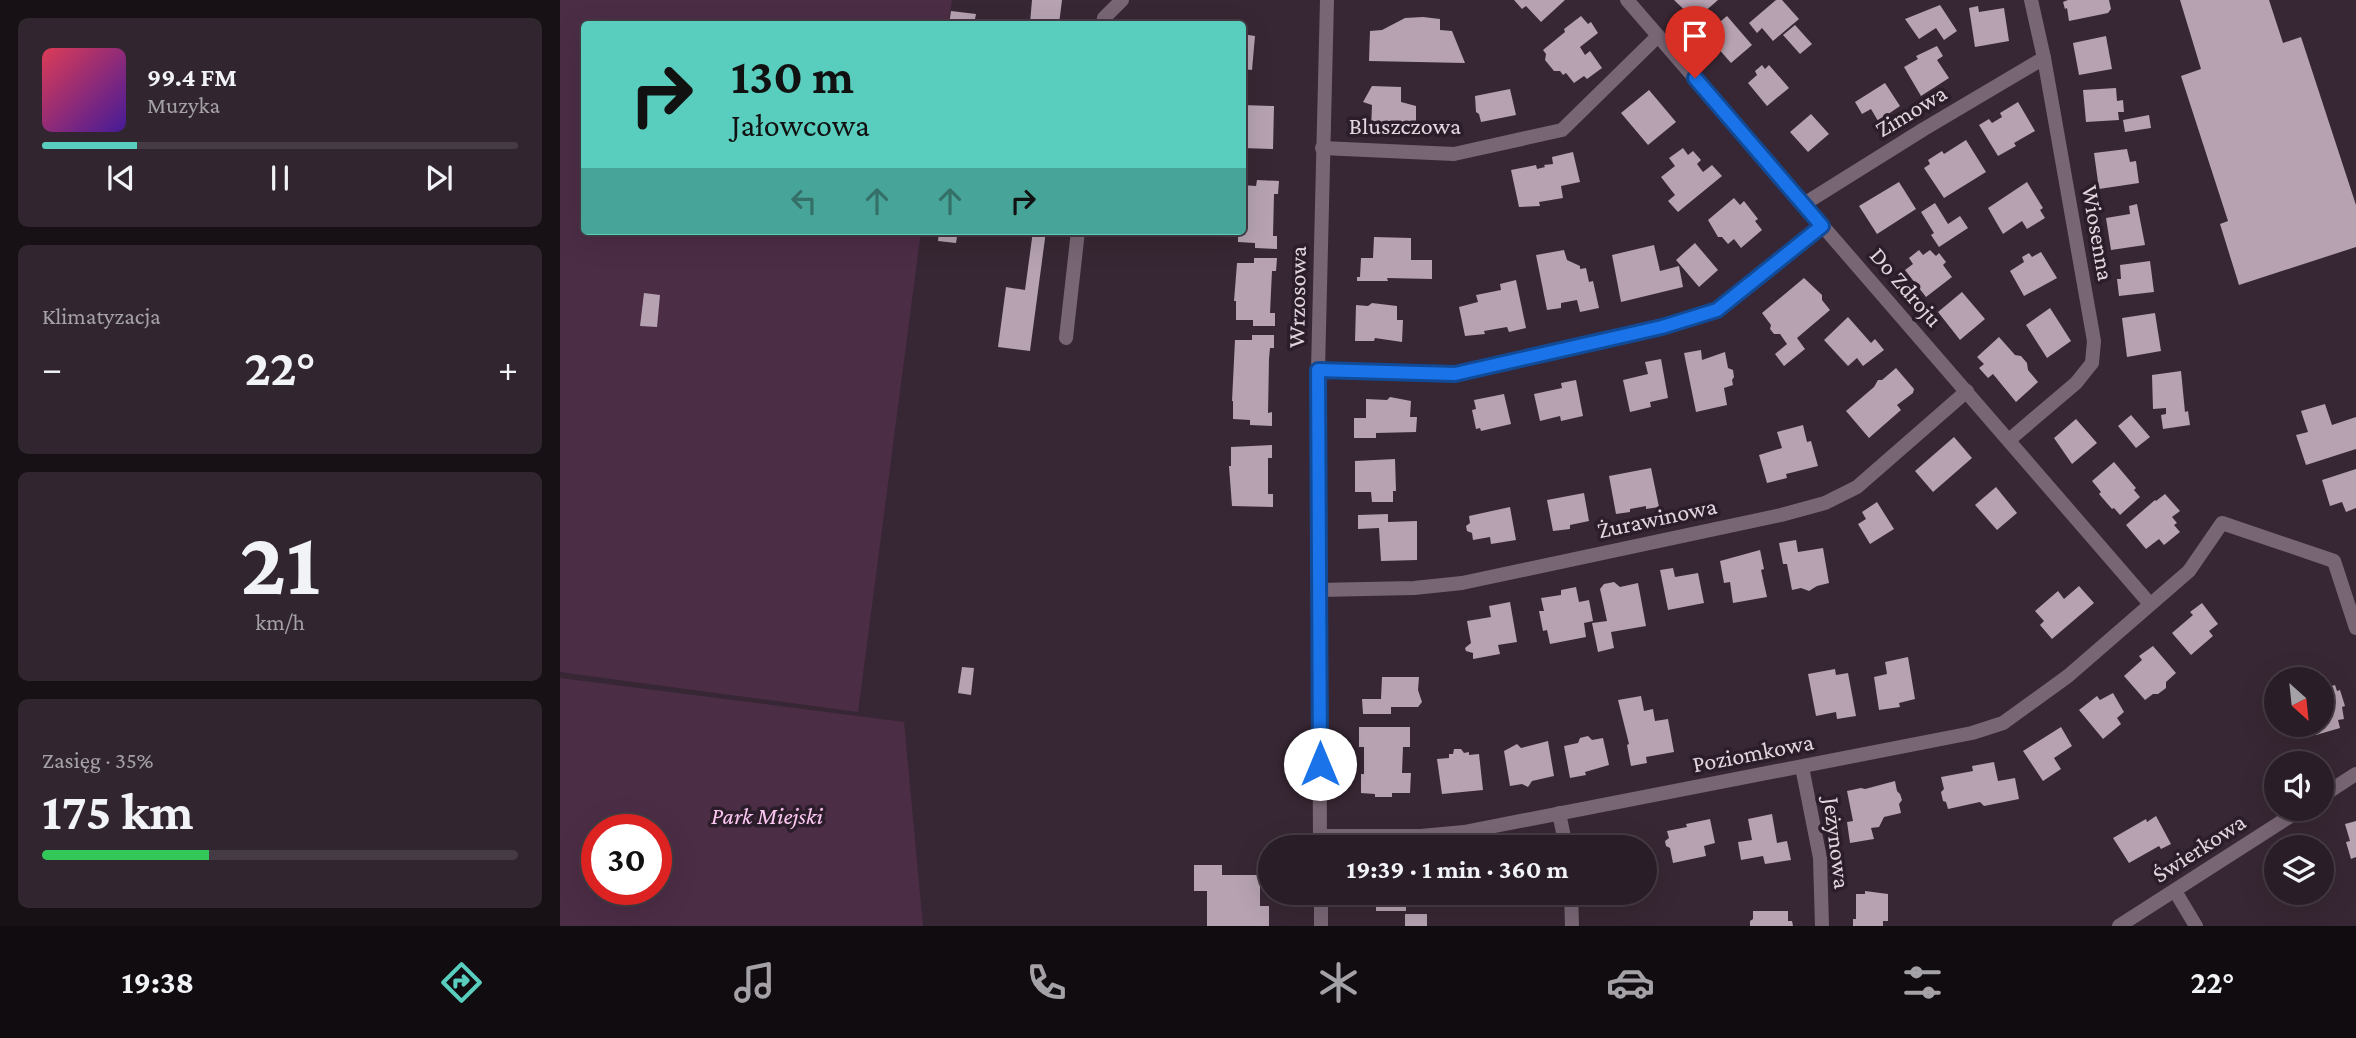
<!DOCTYPE html>
<html lang="pl">
<meta charset="utf-8">
<style>
:root{--surface:#291d27;--page:#31262f;--text:#f1f3f6;--muted:#a5a2a7;--line:#453b44;--accent:#59cebe}
body{margin:0;font-family:"Crimson Pro",serif;background:var(--page);color:var(--text);height:100vh;display:flex;flex-direction:column;font-size:26px;white-space:nowrap}
*{box-sizing:border-box;margin:0}
p{font-size:23px;color:var(--muted)}
.icon{flex:none;width:38px;height:38px;fill:none;stroke:currentColor;stroke-width:2;stroke-linecap:round;stroke-linejoin:round}
.map{position:relative;flex:1;overflow:hidden}
.panel{display:flex;flex-direction:column;gap:18px;padding:18px;background:#171015;width:560px}
.panel>*{flex:none}
.hud{position:absolute;left:21px;top:21px;width:665px;height:214px;border-radius:7px;box-shadow:0 7px 28px #0002,0 0 0 2px var(--line);background:#59cebe;color:#111;overflow:hidden}
.needle{width:46px;rotate:153deg}
.buttons{position:absolute;left:1704px;top:667px;display:grid;gap:14px}
.buttons a{display:grid;place-items:center;width:70px;height:70px;border-radius:50%;background:var(--surface);box-shadow:0 7px 28px #0002,0 0 0 2px var(--line);font-size:35px}
.speed{position:absolute;left:21px;top:814px;display:flex;gap:14px;font-size:35px;font-weight:700;text-align:center}
.speed>*{display:grid;place-content:center;width:91px;height:91px;border-radius:50%;background:var(--surface);box-shadow:0 7px 28px #0002,0 0 0 2px var(--line);line-height:1}
.speed .limit{border:10px solid #d22;background:#fff;color:#111}
.pin{position:absolute;display:grid;place-items:center;width:60px;height:60px;color:#fff;margin:-72px -30px;border-radius:50% 50% 50% 0;rotate:-45deg;box-shadow:0 0 7px #0007}
.pin .icon{rotate:45deg}
.me{position:absolute;width:77px;margin:-38px;rotate:0deg;stroke-linejoin:round;filter:drop-shadow(0 0 5px #0008)}
.turn{display:flex;align-items:center;gap:24px;height:147px;padding:0 35px;font-size:32px}
.turn .icon{width:91px;height:91px;stroke-width:2.5}
.turn b{display:block;font-size:49px;line-height:60px}
.lanes{display:flex;align-items:center;height:66px;padding:0 35px;background:#0003;justify-content:center;gap:35px;direction:ltr}
.lanes .off{opacity:.35}
.big{font-size:52px;font-weight:700;line-height:1.1}
.panel .card{flex:1;display:flex;flex-direction:column;justify-content:center;gap:10px;min-width:0;padding:0 24px;border-radius:10px;background:var(--page)}
.panel .dial{align-items:center;gap:0}
.dial b{font-size:91px;line-height:1}
.song{display:flex;align-items:center;gap:21px}
.cover{width:84px;height:84px;border-radius:10px;background:linear-gradient(135deg,hsl(350 70% 55%),hsl(260 70% 35%))}
.played{height:7px;border-radius:4px;background:linear-gradient(90deg,var(--accent) 20%,var(--line) 20%)}
.keys{display:flex;justify-content:space-around;direction:ltr}
.heat{display:flex;justify-content:space-between;align-items:center;font-size:38px;direction:ltr}
.charge{height:10px;border-radius:5px;background:linear-gradient(90deg,#34c759 35%,var(--line) 0)}
.trip{position:absolute;left:698px;top:835px;width:399px;height:70px;border-radius:35px;background:var(--surface);box-shadow:0 7px 28px #0002,0 0 0 2px var(--line);font-weight:700;line-height:70px;text-align:center}
.menu{display:flex;height:112px;justify-content:space-around;align-items:center;background:#100c10;color:var(--muted)}
.menu .icon{width:49px;height:49px}
.menu .active{color:var(--accent)}
.menu b{font-size:32px;color:var(--text)}
main{display:flex;flex:1;min-height:0}
.map>svg:first-child{display:block}
.green{fill:#4c2d46;fill-rule:evenodd}
.building{fill:#b6a2b1}
.lines{fill:none;stroke-linecap:round;stroke-linejoin:round}
.minor{stroke:#796675;stroke-width:14}
.route-casing{stroke:#114b97;stroke-width:18}
.route{stroke:#1a73e8;stroke-width:12}
.labels{text-anchor:middle;stroke-width:7;stroke-linejoin:round;paint-order:stroke}
.street-label{font-size:24px;fill:#e1d6de;stroke:#2c1d2a}
.park-label{font-size:24px;font-style:italic;fill:#fdc7f2;stroke:#2c1d2a}
</style>
<main>
<section class="panel">
<div class="card">
<div class="song"><i class="cover"></i><div><b>99.4 FM</b><p>Muzyka</p></div></div>
<div class="played"></div>
<div class="keys"><svg class="icon" aria-label="previous" viewBox="0 0 24 24"><path d="M18 5L8 12l10 7zM5 5v14"/></svg><svg class="icon" aria-label="pause" viewBox="0 0 24 24"><path d="M8 5v14M16 5v14"/></svg><svg class="icon" aria-label="next" viewBox="0 0 24 24"><path d="M6 5l10 7-10 7zM19 5v14"/></svg></div>
</div>
<div class="card"><p>Klimatyzacja</p>
<div class="heat"><a>−</a><b class="big">22°</b><a>+</a></div>
</div>
<div class="card dial"><b>21</b><p>km/h</p></div>
<div class="card"><p>Zasięg · 35%</p><b class="big">175 km</b><div class="charge"></div></div>
</section>
<div class="map">
<svg width="1796" height="926" viewBox="0 0 1796 926">
<rect width="100%" height="100%" fill="#372734"/>
<g class="green">
<path d="M0,0H392L388,24H24V231H361L298,712L0,672Z"/>
<path d="M0,678L344,722L363,926H0ZM37,830H96V889H37Z"/>
</g>
<g class="building">
<path d="M472,0H502L499,24L470,23Z"/>
<path d="M954,0H1005L981,22L966,6L962,9Z"/>
<path d="M1114,0H1158L1135,20Z"/>
<path d="M1216,0H1222L1239,19L1213,41L1202,28L1197,33L1189,23Z"/>
<path d="M1508,0H1549L1551,9L1548,13L1509,21L1507,8L1505,9L1503,2Z"/>
<path d="M1620,0H1709L1723,43L1741,37L1796,205V247L1679,285L1660,224L1668,221L1621,76L1641,69Z"/>
<path d="M1380,5L1397,31L1384,40L1376,28L1359,39L1345,19Z"/>
<path d="M1418,6L1419,12L1444,8L1449,41L1415,47L1409,8Z"/>
<path d="M391,11L416,14L414,24H389Z"/>
<path d="M1021,16L1028,24L1031,22L1038,33L1020,47L1025,55L1030,51L1042,68L1027,79L1024,76L1014,83L1006,73L1003,75L1000,71H994L985,60L986,54L983,50L1005,32L1004,29Z"/>
<path d="M1167,16L1192,45L1171,63L1150,39L1160,31L1156,25Z"/>
<path d="M863,17L880,19V30L892,31L905,63L809,61L810,31L822,30L845,18Z"/>
<path d="M1235,25L1252,44L1240,54L1223,35Z"/>
<path d="M682,34L695,36L692,70L682,69Z"/>
<path d="M1546,36L1552,69L1519,75L1513,43Z"/>
<path d="M1377,46L1383,56L1377,60L1389,78L1361,96L1344,67L1358,59L1356,56Z"/>
<path d="M1202,65L1205,69L1209,65L1229,88L1207,106L1188,83L1197,75L1195,71Z"/>
<path d="M1325,83L1340,106L1318,121L1311,109L1302,114L1295,102Z"/>
<path d="M812,86L841,87V102L856,106V129L841,128V131L811,130L812,105L803,102Z"/>
<path d="M1556,88L1557,101L1563,100L1564,112H1558L1559,120L1526,122L1523,90Z"/>
<path d="M950,89L956,115L921,122L919,114L916,112L915,96Z"/>
<path d="M1089,90L1116,122L1088,145L1061,113Z"/>
<path d="M1458,102L1475,131L1454,143L1456,146L1438,156L1419,125L1429,119L1432,123L1442,117L1440,113Z"/>
<path d="M682,105L714,106L713,149L682,148Z"/>
<path d="M1251,114L1269,134L1248,152L1230,132Z"/>
<path d="M1589,115L1591,128L1565,132L1563,120Z"/>
<path d="M1406,140L1426,172L1384,198L1364,168L1370,164L1368,160L1382,151L1384,154Z"/>
<path d="M1123,148L1128,155L1133,151L1141,160L1137,164L1143,172L1152,165L1162,176L1118,212L1108,201L1115,195L1101,177L1115,166L1109,158Z"/>
<path d="M1567,149L1570,162L1576,161L1579,183L1539,189L1534,153Z"/>
<path d="M1013,152L1020,182L1001,186L1003,198L979,202L980,206L959,207L951,170L976,165L977,169L985,167L984,165L993,164L992,157Z"/>
<path d="M697,180L719,181L718,194H714L713,236H717V249L695,248V243L678,242V231H682V185L696,186Z"/>
<path d="M1339,182L1356,209L1317,234L1299,206Z"/>
<path d="M1467,182L1483,208L1480,210L1485,218L1467,229L1462,221L1443,234L1428,208Z"/>
<path d="M1174,198L1180,205L1184,201L1198,219L1195,221L1202,230L1181,248L1174,239L1168,244L1162,237H1158L1148,220Z"/>
<path d="M1375,203L1388,224L1400,216L1408,228L1379,247L1371,235L1374,233L1361,212Z"/>
<path d="M1577,204L1585,245L1551,250L1546,218L1570,214L1569,206Z"/>
<path d="M379,231H398L396,243L378,241Z"/>
<path d="M473,231H486L470,351L438,347L446,287L465,290Z"/>
<path d="M814,237L851,238V260H872V279L827,278L828,281H797V277H800L801,258H813Z"/>
<path d="M1135,243L1158,270L1139,287L1116,260Z"/>
<path d="M1094,245L1100,271L1119,266L1123,287L1061,302L1052,255Z"/>
<path d="M1004,250L1007,260L1020,266V269L1026,268L1029,282L1033,281L1039,308L1020,312L1017,300L1001,303V308L987,310L976,255Z"/>
<path d="M1359,250L1363,255L1370,250L1376,256L1379,253L1386,262L1383,265L1392,277L1366,297L1345,270L1353,264L1349,258Z"/>
<path d="M1481,252L1497,278L1464,296L1450,271L1464,262L1462,257L1469,253L1472,257Z"/>
<path d="M694,258H717L716,271H712L710,313H715V326H693V320H676V301H674L677,263H694Z"/>
<path d="M1590,261L1594,292L1559,296L1557,279H1561L1560,265Z"/>
<path d="M1244,278L1262,295V300L1270,310L1237,338L1245,349L1224,366L1215,354L1227,344L1220,334H1214L1210,329L1211,325L1202,313Z"/>
<path d="M956,280L966,328L949,332L947,327L924,331L925,334L905,336L899,307L918,302L916,295L941,290L940,284Z"/>
<path d="M1402,292L1425,319L1400,340L1378,312Z"/>
<path d="M84,293L100,295L97,327L80,326Z"/>
<path d="M812,303L837,306V320H843L842,342L815,338L814,341H795L796,305L808,306Z"/>
<path d="M1490,308L1511,341L1487,358L1466,325Z"/>
<path d="M1595,313L1601,351L1567,357L1562,318Z"/>
<path d="M1288,317L1311,343L1315,339L1324,350L1303,366L1297,358L1288,366L1264,340Z"/>
<path d="M692,335H714V348H710L709,359L708,413L712,412V426L690,425V420L673,419V401H672L675,340H692Z"/>
<path d="M1439,337L1455,355L1461,356L1467,363L1468,370L1478,382L1456,402L1433,374L1428,378L1419,368L1424,364L1417,357Z"/>
<path d="M1141,350L1142,360L1165,352L1168,368L1173,370L1174,377L1172,380L1173,385L1164,388L1167,405L1136,412L1124,353Z"/>
<path d="M1101,359L1108,398L1090,402L1091,407L1070,412L1063,380L1088,374L1085,362Z"/>
<path d="M1336,368L1354,389L1353,393L1337,405L1341,410L1309,438L1286,411L1314,387L1318,380H1322Z"/>
<path d="M1621,371L1625,412L1628,411L1630,425L1603,429L1601,415L1606,414V408L1593,409L1592,375Z"/>
<path d="M1016,380L1023,416L1001,421L1000,416L980,421L974,394L1002,388L1001,383Z"/>
<path d="M944,394L951,424L921,431L920,428L916,429L912,410L916,409L914,400Z"/>
<path d="M830,397L851,401L850,417H857L856,432L816,433V438H794V418H806V399L827,400Z"/>
<path d="M1765,404L1772,425L1796,417V449L1746,465L1736,435L1748,432L1741,411Z"/>
<path d="M1571,415L1590,437L1576,448L1558,426Z"/>
<path d="M1516,419L1537,443L1512,464L1494,438Z"/>
<path d="M1243,425L1247,442L1251,441L1258,466L1226,474L1227,478L1207,483L1199,455L1222,448L1217,432Z"/>
<path d="M1394,437L1412,458L1373,492L1355,471Z"/>
<path d="M712,445V458H708V494H713V507L672,506L669,466H671V447Z"/>
<path d="M835,459L836,491H833V502H812L811,492H795V461Z"/>
<path d="M1554,462L1576,488L1574,490L1580,497L1560,515L1554,508L1552,509L1539,494L1541,492L1532,481Z"/>
<path d="M1091,468L1099,507L1086,509V506L1070,509V512L1056,514L1049,476Z"/>
<path d="M1796,469V508L1786,512L1782,502L1770,506L1762,480Z"/>
<path d="M1436,487L1457,513L1437,530L1415,505Z"/>
<path d="M1024,493L1029,521L1010,525V529L993,531L987,500Z"/>
<path d="M1605,494L1620,511L1612,517L1617,523L1614,525L1620,532L1604,545L1599,539L1586,549L1566,525L1595,500L1596,501Z"/>
<path d="M1317,502L1334,529L1310,544L1298,524L1306,519L1302,512Z"/>
<path d="M950,507L956,540L931,544L930,537L913,540L912,533L907,531L906,526L910,523L909,516Z"/>
<path d="M828,514V522L857,521V560L821,561L819,528L798,529V515Z"/>
<path d="M1236,540L1238,552L1263,548L1269,583L1257,586L1249,591L1241,588L1232,590L1227,564H1223L1219,543Z"/>
<path d="M1200,550L1204,569L1201,570L1207,597L1173,603L1170,582L1164,583L1160,561Z"/>
<path d="M1113,568L1115,577L1138,573L1144,603L1108,610L1100,570Z"/>
<path d="M1054,582L1060,587L1078,583L1086,626L1051,632L1054,648L1038,652L1032,623L1047,621L1040,589L1044,584Z"/>
<path d="M1519,586L1534,603L1492,639L1480,625L1484,621L1475,611L1498,591L1504,599Z"/>
<path d="M1016,587L1019,602L1029,600L1033,621L1024,623L1026,637L990,644L987,630L983,631L979,611H984L981,598L1001,595V590Z"/>
<path d="M950,602L957,642L938,645L940,654L913,659V653L906,651L905,648L911,643L907,621L931,617L929,606Z"/>
<path d="M1642,603L1658,624L1649,631L1653,636L1631,655L1612,633L1633,615L1630,612Z"/>
<path d="M1593,646L1616,673L1606,682V688L1598,694H1593L1585,700L1564,676L1582,660L1579,656Z"/>
<path d="M1348,657L1355,699L1339,703L1340,707L1319,710L1314,677L1327,674L1325,662Z"/>
<path d="M402,667L414,668L411,695L398,693Z"/>
<path d="M1275,669L1276,675L1288,673L1296,716L1277,719L1276,712L1256,716L1248,674Z"/>
<path d="M822,677H859L858,690L862,702L858,707H831V714H803L802,699H821Z"/>
<path d="M1775,685L1777,691L1780,690L1785,706L1782,707L1784,719L1778,720L1780,728L1756,735L1753,724H1762V689Z"/>
<path d="M1553,693L1564,712L1557,718L1561,724L1543,739L1519,710L1537,696L1540,700Z"/>
<path d="M1081,696L1084,711L1093,709L1095,721L1108,719L1114,752L1086,757L1087,763L1071,766L1067,745L1069,744L1058,700Z"/>
<path d="M799,727H850V747H843L842,773H851L850,793H832V797H815V794L801,793V774H804V747H799Z"/>
<path d="M1501,727L1512,746L1494,758L1501,769L1483,781L1463,751Z"/>
<path d="M1028,736L1032,740L1043,738L1049,765L1025,772L1026,775L1010,778L1004,746L1018,743L1020,738Z"/>
<path d="M988,741L994,776L972,781L968,787L962,784L950,786L944,751L957,744L961,748Z"/>
<path d="M894,749H901L904,753L909,752V755L919,754L923,790L882,794L877,759L889,758V754H893Z"/>
<path d="M1434,762L1438,781L1455,778L1459,799L1424,806L1420,802L1388,809L1386,802L1383,801L1381,792L1384,789L1381,777L1413,771L1412,766Z"/>
<path d="M1335,781L1337,791L1340,794L1342,800L1339,804L1341,813L1324,817L1319,827L1311,828L1314,839L1290,843L1287,822L1293,821L1287,791L1301,788L1305,789Z"/>
<path d="M1212,814L1217,843L1227,841L1231,860L1205,864L1203,856L1181,860L1178,842L1192,840L1188,819Z"/>
<path d="M1596,816L1611,844L1601,849L1599,846L1569,863L1553,838L1586,819L1587,822Z"/>
<path d="M1150,819L1155,843L1144,846L1146,856L1113,863L1110,848L1106,846L1105,841L1109,838L1107,831L1127,827L1126,824Z"/>
<path d="M1796,821V857L1791,859L1786,842L1790,841L1785,824Z"/>
<path d="M634,865H662V875H700V906H709V926H647V891H634Z"/>
<path d="M1305,891L1328,894V921H1323V926H1293V919H1296V894H1305Z"/>
<path d="M816,892H852V901H846V911H816Z"/>
<path d="M1193,911H1228V921H1232L1233,926H1190V921L1193,919Z"/>
<rect x="845" y="914" width="22" height="12"/>
</g>
<g class="lines">
<g class="minor">
<path d="M1067,0L1590,604"/>
<path d="M543,24L544,18L562,0"/>
<path d="M762,148L894,154L1002,130L1098,36"/>
<path d="M1244,204L1364,129L1484,58"/>
<path d="M506,338L518,231"/>
<path d="M758,370L895,374L1102,327L1157,310L1262,226"/>
<path d="M1449,440L1516,383L1532,363L1534,341L1484,58L1471,0"/>
<path d="M758,590L854,588L902,583L1221,515L1265,503L1297,487L1407,391"/>
<path d="M1242,767L1260,858L1262,926"/>
<path d="M1762,796L1796,774"/>
<path d="M999,813L1006,847"/>
<path d="M760,836H861L904,832L1412,733L1443,723L1508,676L1629,571L1662,523L1774,561L1796,628"/>
<path d="M760,847L758,370L767,0"/>
<path d="M1615,891L1636,926"/>
<path d="M761,892V926"/>
<path d="M1011,892L1012,926"/>
<path d="M1559,926L1743,808"/>
</g>
</g>
<g class="lines">
<g class="route-casing">
<path id="route" d="M760,764L758,370L895,374L1102,327L1157,310L1262,226L1135,78"/>
</g>
<use href="#route" class="route"/>
</g>
<g class="labels">
<g class="street-label">
<text transform="translate(1351 111) rotate(-31)" y="8">Zimowa</text>
<text x="845" y="134">Bluszczowa</text>
<text transform="translate(1538 233) rotate(80)" y="8">Wiosenna</text>
<text transform="translate(1346 287) rotate(49)" y="8">Do Zdroju</text>
<text transform="translate(737 297) rotate(-89)" y="8">Wrzosowa</text>
<text transform="translate(1097 518) rotate(-12)" y="8">Żurawinowa</text>
<text transform="translate(1193 753) rotate(-11)" y="8">Poziomkowa</text>
<text transform="translate(1277 843) rotate(83)" y="8">Jeżynowa</text>
<text transform="translate(1639 848) rotate(-33)" y="8">Świerkowa</text>
</g>
<g class="park-label">
<text x="207" y="824">Park Miejski</text>
</g>
</g>
</svg>
<div class="buttons">
<a><svg class="needle" viewBox="-14 -14 28 28"><path d="M0-13l5 13h-10z" fill="#e53935"/><path d="M0 13l5-13h-10z" fill="#a5a2a7"/></svg></a>
<a><svg class="icon" aria-label="sound" viewBox="0 0 24 24"><path d="M4 9h4l5-4v14l-5-4H4zM17 9q2 3 0 6"/></svg></a>
<a><svg class="icon" aria-label="layers" viewBox="0 0 24 24"><path d="M12 4l9 5-9 5-9-5zM3 14l9 5 9-5"/></svg></a>
</div>
<div class="speed"><div class="limit">30</div></div>
<div class="pin" style="left:1135px;top:78px;background:#d93025"><svg class="icon" aria-label="arrive" viewBox="0 0 24 24"><path d="M6 21V4h12l-3 4 3 4H6"/></svg></div>
<svg class="me" style="left:760px;top:764px" viewBox="-20 -20 40 40"><circle r="19" fill="#fff"/><path d="M0-13L10 11 0 6-10 11z" fill="#1a73e8"/></svg>
<div class="trip">19:39 · 1 min · 360 m</div>
<div class="hud">
<div class="turn"><svg class="icon" aria-label="right" viewBox="0 0 24 24"><path d="M7 20v-9h11M14 6l5 5-5 5"/></svg><div><b>130 m</b>Jałowcowa</div></div>
<div class="lanes"><svg class="icon off" aria-label="left" viewBox="0 0 24 24"><path d="M17 20v-9H6M10 6l-5 5 5 5"/></svg><svg class="icon off" aria-label="ahead" viewBox="0 0 24 24"><path d="M12 20V5M6 11l6-6 6 6"/></svg><svg class="icon off" aria-label="ahead" viewBox="0 0 24 24"><path d="M12 20V5M6 11l6-6 6 6"/></svg><svg class="icon" aria-label="right" viewBox="0 0 24 24"><path d="M7 20v-9h11M14 6l5 5-5 5"/></svg></div>
</div>
</div>
</main>
<nav class="menu">
<b>19:38</b>
<svg class="icon active" aria-label="directions" viewBox="0 0 24 24"><path d="M12 3l9 9-9 9-9-9zM9 14v-3h6M13 9l2 2-2 2"/></svg>
<svg class="icon" aria-label="music" viewBox="0 0 24 24"><path d="M9 18V5l10-2v13"/><circle cx="6" cy="18" r="3"/><circle cx="16" cy="16" r="3"/></svg>
<svg class="icon" aria-label="phone" viewBox="0 0 24 24"><path d="M5 4h4l2 5-3 2q2 4 5 5l2-3 5 2v4C11 20 4 13 5 4z"/></svg>
<svg class="icon" aria-label="climate" viewBox="0 0 24 24"><path d="M12 3v18M4 7l16 10M4 17L20 7"/></svg>
<svg class="icon" aria-label="car" viewBox="0 0 24 24"><path d="M5 17H2v-5l4-1 3-4h7l3 4 3 1v5h-3M9 17h6M6 11h13"/><circle cx="7" cy="17" r="2"/><circle cx="17" cy="17" r="2"/></svg>
<svg class="icon" aria-label="filters" viewBox="0 0 24 24"><path d="M4 7h16M4 17h16"/><circle cx="9" cy="7" r="2"/><circle cx="15" cy="17" r="2"/></svg>
<b>22°</b>
</nav>
